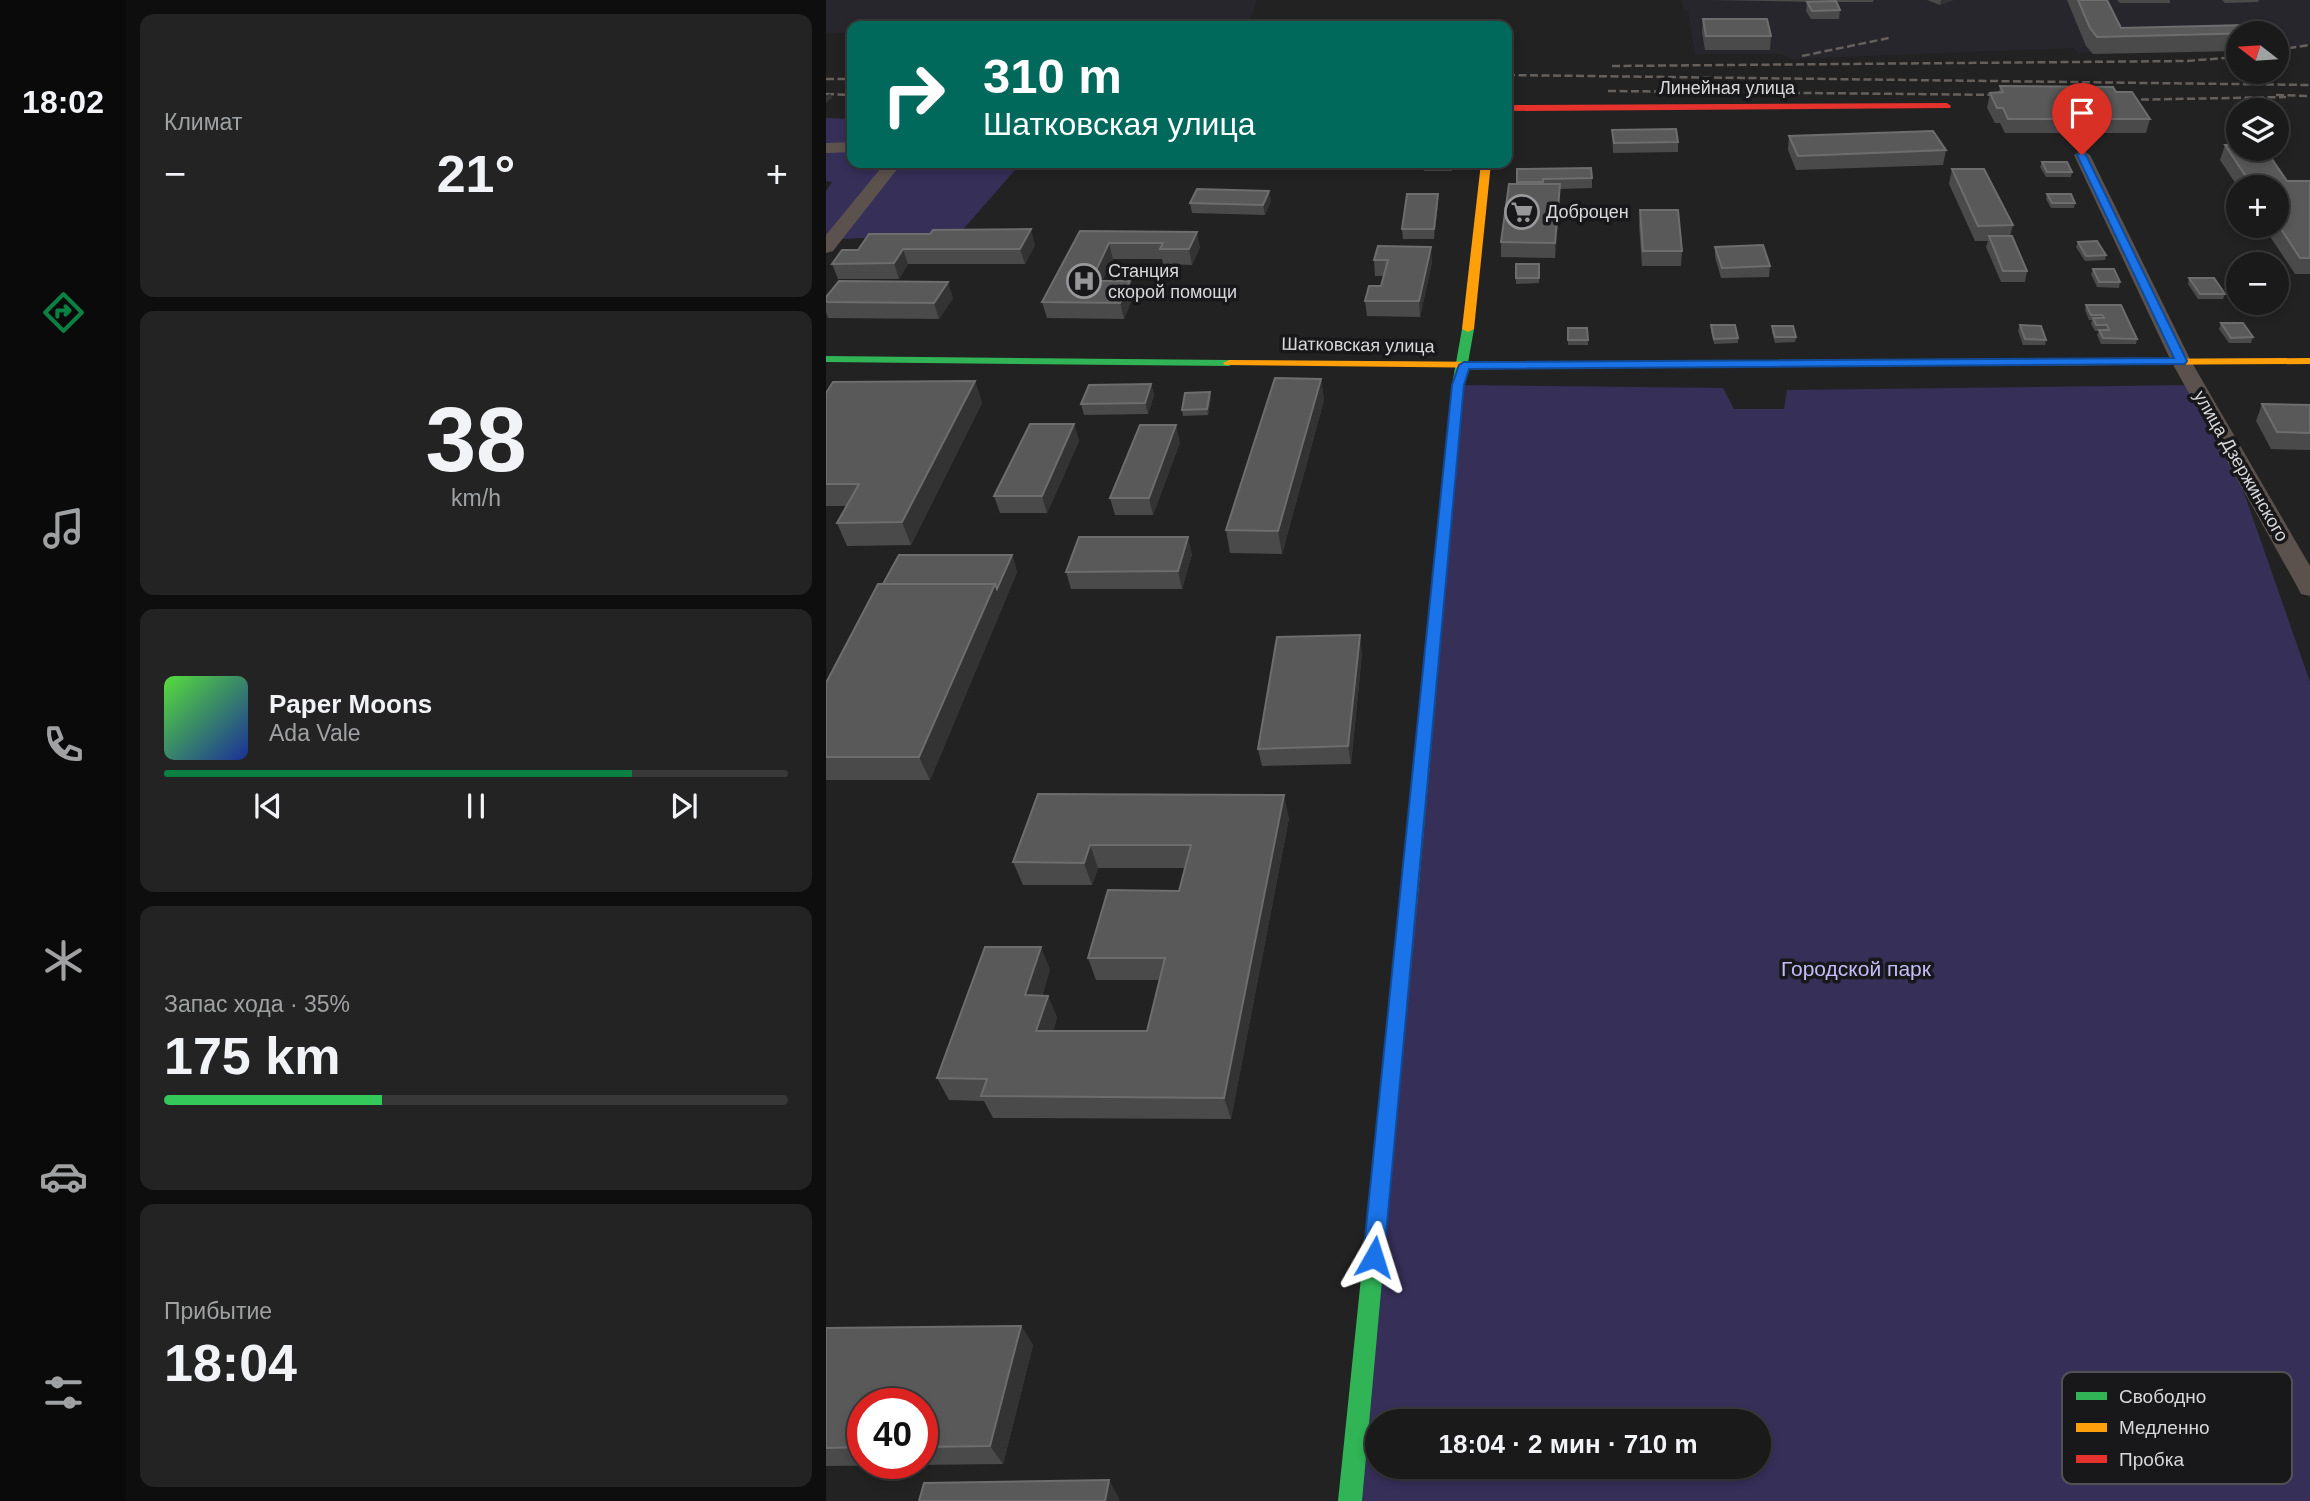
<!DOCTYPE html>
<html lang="ru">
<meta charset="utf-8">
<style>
:root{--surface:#1a1a1a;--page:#232323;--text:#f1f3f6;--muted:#9fa1a2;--line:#383839;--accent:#0b8043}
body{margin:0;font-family:Helvetica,sans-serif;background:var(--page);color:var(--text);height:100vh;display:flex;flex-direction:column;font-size:26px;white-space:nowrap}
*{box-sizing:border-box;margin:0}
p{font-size:23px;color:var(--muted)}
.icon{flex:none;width:38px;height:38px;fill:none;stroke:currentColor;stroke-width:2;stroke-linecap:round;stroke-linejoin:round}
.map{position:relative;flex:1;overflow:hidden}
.sheet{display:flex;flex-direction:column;gap:14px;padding:14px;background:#0e0e0e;width:700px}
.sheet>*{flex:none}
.hud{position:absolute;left:21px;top:21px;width:665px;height:147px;border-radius:14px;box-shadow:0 4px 10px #0003,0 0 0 2px var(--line);background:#00695c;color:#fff;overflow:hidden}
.needle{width:46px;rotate:287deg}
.buttons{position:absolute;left:1400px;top:21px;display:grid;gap:14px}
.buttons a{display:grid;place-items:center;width:63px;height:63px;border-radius:50%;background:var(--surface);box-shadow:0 4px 10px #0003,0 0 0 2px var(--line);font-size:35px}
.speed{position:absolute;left:21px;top:1388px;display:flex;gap:14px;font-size:35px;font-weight:700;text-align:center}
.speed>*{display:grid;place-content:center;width:91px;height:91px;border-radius:50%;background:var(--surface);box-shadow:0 4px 10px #0003,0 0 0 2px var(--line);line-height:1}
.speed .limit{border:10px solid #d22;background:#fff;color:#111}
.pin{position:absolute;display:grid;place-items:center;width:60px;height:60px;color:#fff;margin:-72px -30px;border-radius:50% 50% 50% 0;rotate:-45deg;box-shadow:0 0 7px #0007}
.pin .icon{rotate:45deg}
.me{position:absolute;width:77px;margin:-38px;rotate:6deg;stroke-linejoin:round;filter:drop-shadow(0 0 5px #0008)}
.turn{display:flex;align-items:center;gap:24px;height:147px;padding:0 21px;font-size:32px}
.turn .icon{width:91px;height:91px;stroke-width:2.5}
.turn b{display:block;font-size:49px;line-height:60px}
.big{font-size:52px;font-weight:600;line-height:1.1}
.sheet .card{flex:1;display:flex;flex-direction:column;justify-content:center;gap:10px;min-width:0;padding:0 24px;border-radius:14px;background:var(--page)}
.sheet .dial{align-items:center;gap:0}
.dial b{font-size:91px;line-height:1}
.song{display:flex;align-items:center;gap:21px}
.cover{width:84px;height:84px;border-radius:10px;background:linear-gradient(135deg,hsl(110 70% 55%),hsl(230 70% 35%))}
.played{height:7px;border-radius:4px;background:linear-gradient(90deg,var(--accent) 75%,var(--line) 75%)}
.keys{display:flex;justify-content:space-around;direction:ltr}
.heat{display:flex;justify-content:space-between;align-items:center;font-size:38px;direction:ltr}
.charge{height:10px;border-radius:5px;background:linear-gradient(90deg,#34c759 35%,var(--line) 0)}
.trip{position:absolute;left:539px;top:1409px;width:406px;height:70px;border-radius:35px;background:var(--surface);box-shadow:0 4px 10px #0003,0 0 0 2px var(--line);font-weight:600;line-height:70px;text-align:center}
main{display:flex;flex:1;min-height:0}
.tab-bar{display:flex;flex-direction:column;width:126px;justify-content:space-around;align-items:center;background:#0a0a0a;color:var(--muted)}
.tab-bar .icon{width:49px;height:49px}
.tab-bar .on{color:var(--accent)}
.tab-bar b{font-size:32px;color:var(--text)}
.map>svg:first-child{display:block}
.built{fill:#27262d}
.green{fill:#362f58;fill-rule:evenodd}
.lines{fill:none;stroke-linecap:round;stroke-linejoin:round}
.street{fill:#5b524d;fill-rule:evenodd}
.fast{fill:#30b455;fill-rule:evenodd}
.slow{fill:#ff9f0a;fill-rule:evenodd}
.jam{fill:#e5322d;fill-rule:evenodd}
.rail{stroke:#66605d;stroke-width:2.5;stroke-dasharray:8 3.5;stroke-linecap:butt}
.wall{fill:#4a4a4a;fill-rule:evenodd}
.shaded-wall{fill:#333}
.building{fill:#595959;stroke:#6d6d6e;stroke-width:2}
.route{fill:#1a73e8;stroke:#114b97;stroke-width:2}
.labels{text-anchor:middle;stroke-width:7;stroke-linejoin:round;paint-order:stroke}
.far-street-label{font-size:18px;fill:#d8d8da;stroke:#18181a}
.far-poi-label{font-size:18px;fill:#d8d8da;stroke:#18181a;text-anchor:start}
.park-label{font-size:21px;fill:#c3bcf9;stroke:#18181a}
.key{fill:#18181a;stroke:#525254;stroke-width:2}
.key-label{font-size:19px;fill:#d8d8da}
</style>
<main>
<nav class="tab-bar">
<b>18:02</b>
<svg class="icon on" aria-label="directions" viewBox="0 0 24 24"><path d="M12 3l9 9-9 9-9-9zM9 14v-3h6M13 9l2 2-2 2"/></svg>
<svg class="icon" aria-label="music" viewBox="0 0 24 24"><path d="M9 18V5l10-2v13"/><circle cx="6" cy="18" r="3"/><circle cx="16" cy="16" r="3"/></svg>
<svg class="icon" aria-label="phone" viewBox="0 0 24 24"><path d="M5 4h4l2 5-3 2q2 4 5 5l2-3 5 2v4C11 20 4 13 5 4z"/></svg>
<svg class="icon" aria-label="climate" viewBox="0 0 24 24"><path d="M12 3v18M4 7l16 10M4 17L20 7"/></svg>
<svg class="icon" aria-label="car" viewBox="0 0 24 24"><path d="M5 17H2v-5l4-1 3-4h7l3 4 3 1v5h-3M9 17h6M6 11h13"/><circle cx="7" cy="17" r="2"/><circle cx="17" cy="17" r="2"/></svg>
<svg class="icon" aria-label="filters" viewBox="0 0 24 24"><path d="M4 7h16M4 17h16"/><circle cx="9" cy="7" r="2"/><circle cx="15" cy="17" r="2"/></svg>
</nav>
<section class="sheet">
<div class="card"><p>Климат</p>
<div class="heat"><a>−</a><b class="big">21°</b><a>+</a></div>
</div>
<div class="card dial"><b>38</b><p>km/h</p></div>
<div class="card">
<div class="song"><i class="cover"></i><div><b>Paper Moons</b><p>Ada Vale</p></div></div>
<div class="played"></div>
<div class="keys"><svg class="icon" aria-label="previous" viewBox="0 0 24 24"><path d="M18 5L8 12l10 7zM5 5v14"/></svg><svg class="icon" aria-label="pause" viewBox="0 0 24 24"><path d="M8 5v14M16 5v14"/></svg><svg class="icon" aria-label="next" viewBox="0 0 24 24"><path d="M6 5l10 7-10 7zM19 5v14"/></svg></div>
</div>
<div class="card"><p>Запас хода · 35%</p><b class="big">175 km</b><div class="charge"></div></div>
<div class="card"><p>Прибытие</p><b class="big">18:04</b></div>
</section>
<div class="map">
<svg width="1484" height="1501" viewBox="0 0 1484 1501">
<rect width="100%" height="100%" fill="#222"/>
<g class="built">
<path d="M0,0H431L422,26H26V33H0Z"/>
<path d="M856,0H1484V45L1451,49V33H1412V51L1251,53L1248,48L965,59L955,54H869L862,11L858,10Z"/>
</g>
<g class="green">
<path d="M0,118L26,119V163H195L134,233L0,240V191L6,182L0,181Z"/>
<path d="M632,385L897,388L908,409H958L961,390L1369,385L1399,438L1484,682V1501H524ZM551,1421H933V1466H551Z"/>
</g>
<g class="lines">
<g class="street">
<path d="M26,142V152L0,153V143Z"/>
<path d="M1256,150L1264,155L1365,361L1484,566V596L1475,594L1472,588L1345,361L1248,155Z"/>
<path d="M59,163H76L7,251L0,253V235Z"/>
</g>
<g class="fast">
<path d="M642,326L648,329L638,385L591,906L588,911L582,913L576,911L573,906L626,385L636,329Z"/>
<path d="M0,356L403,360L409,363L403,366L0,362Z"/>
<path d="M555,1172L562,1174L565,1181L536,1501H512L545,1181L548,1174Z"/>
</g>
<g class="slow">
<path d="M655,163H665L648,329L642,332L636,329Z"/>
<path d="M1484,358V364L1121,366L1115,363L1121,360Z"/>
<path d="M403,360L676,362L682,365L676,368L399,365L397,363Z"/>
</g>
<g class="jam">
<path d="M1121,103L1125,106L1124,108L681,111V105Z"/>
<path d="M1121,360L1125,361V365L676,368L670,365L676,362Z"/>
<path d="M582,899L588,901L591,906L565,1181L562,1188L555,1190L548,1188L545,1181L573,906L576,901Z"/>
</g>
<g class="rail">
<path d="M1451,50L1484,45"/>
<path d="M976,56L1063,38"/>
<path d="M786,66L1361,61L1412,57"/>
<path d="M681,75L1484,85"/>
<path d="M0,79H26"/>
<path d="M782,91L1184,95"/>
<path d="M0,94L26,95"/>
<path d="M1450,95L1484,96"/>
<path d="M1292,100L1460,97"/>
</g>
</g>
<g class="wall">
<path d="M885,0H1048L1047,2H1010L1014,10L1013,19H985L980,11L981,2H994Z"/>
<path d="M1101,0H1127L1114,5Z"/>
<path d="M1241,0H1281L1295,28L1412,33V51L1267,54L1260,46Z"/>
<path d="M1291,0H1344V3H1294Z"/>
<path d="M1396,0H1433L1432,2L1399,3Z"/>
<path d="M877,19L945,36L944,50H879L876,32Z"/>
<path d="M1174,86L1290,92L1324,119L1320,133H1179L1174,123H1169L1161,108L1164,93L1173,92Z"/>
<path d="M786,130L852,142V152L787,153Z"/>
<path d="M963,136L1120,150L1117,165L970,170L962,150Z"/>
<path d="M1399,145L1461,181H1484V274H1469L1437,226H1451V187H1412L1394,160Z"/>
<path d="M1216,162L1246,172L1245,177H1220L1214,167Z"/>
<path d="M597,163H626V171H598Z"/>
<path d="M691,169L766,178V188L734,189L729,258L675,257V242L691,184Z"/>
<path d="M1126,169L1187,225L1184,236L1201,271L1199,282H1175L1160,247L1162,241H1149L1123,184Z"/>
<path d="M1221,194L1249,203L1248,208H1225L1220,199Z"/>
<path d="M445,201L439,215L366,213L364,203Z"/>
<path d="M612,204L608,239H577L576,229Z"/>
<path d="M814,210L856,251L855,266H816L813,225Z"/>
<path d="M254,231L374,247L366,265L337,264L336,259H287L276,281H304L307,297L298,319L221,318L216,302Z"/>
<path d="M1252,242L1280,255L1279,260L1259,261L1250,247Z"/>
<path d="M209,245L199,264H82L73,279H12L6,264L16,250Z"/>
<path d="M889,247L944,266L943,277L895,278L889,257Z"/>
<path d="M548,260L606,262L594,317L541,316L539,301L555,286L558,276H549Z"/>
<path d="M690,264H713V283L690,284Z"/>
<path d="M1267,269L1294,282L1293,288L1271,287L1265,274Z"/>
<path d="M1363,278L1399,294L1397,299H1372L1362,284Z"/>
<path d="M0,297L127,298L113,319L2,318L0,312Z"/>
<path d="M1260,305L1311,339L1310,344H1275L1271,335L1273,331H1269L1265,324L1266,320H1263L1259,310Z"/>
<path d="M1395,323L1427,337L1425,343H1403L1393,329Z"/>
<path d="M885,325L912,338V343L888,344L885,331Z"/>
<path d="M1194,325L1220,340L1219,345H1197L1192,331Z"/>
<path d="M946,326L970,337L969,342L949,343L946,332Z"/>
<path d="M742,328H761L762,345H742Z"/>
<path d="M495,379L498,400L456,554L404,553L400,530Z"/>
<path d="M149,381L156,403L85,545L21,546L11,523L21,506H0V393Z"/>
<path d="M325,384L328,395L322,414L258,415L255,404Z"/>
<path d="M385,398L382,415L357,416L356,410Z"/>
<path d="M1436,404L1484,405V450L1445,449L1430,421Z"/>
<path d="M248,424L253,441L221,513H174L168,496Z"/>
<path d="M354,442L327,515H289L284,498Z"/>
<path d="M366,554L356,589H245L240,572Z"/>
<path d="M186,555L191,572L104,780H0V683L57,584Z"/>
<path d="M536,653L525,764L436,766L432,749Z"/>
<path d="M212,794L463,818L405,1119L167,1118L158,1101L123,1100L111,1078L224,969L216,996H222L231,1018L227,1031H321L334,980H270L262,958L353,891L359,868H272L266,885H197L187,862Z"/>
<path d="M195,1326L207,1345L177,1464L0,1466V1328ZM37,1404H96V1463H37Z"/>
</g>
<g class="shaded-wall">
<path d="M1115,0H1127L1114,5Z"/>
<path d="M4,93L6,98L0,103V97Z"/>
<path d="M734,184V199L729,258V243Z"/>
<path d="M443,191L445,201L439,215L437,205Z"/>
<path d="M612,194V204L608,239V229Z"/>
<path d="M205,229L209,245L199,264L194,249Z"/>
<path d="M371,232L374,247L366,265L363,249Z"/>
<path d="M283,243L287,259L268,297L265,281Z"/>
<path d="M605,247L606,262L594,317L593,301Z"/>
<path d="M77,249L82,264L73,279L68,263Z"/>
<path d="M304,281L307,297L298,319L294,303Z"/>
<path d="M122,282L127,298L113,319L108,303Z"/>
<path d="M495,379L498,400L456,554L452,531Z"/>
<path d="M149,381L156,403L85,545L76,522Z"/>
<path d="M325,384L328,395L322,414L319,403Z"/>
<path d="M384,392L385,398L382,415L381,409Z"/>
<path d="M248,424L253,441L221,513L216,496Z"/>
<path d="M350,425L354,442L327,515L323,498Z"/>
<path d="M362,537L366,554L356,589L352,571Z"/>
<path d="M186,555L191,572L104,780L93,757L169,584Z"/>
<path d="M534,635L536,653L525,764L522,746Z"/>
<path d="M458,795L463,818L405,1119L398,1098Z"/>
<path d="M264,845L272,868L266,885L258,863Z"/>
<path d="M215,947L224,969L209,1018L199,995Z"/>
<path d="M222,996L231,1018L220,1053L210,1031Z"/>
<path d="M195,1326L207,1345L177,1464L164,1446Z"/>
<path d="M283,1480L293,1498V1501H279Z"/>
</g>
<g class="building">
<path d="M1252,0H1281L1295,28L1420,25L1429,33L1271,37L1264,28Z"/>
<path d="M1010,1L1014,10L986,11L981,2Z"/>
<path d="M877,19H941L945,36H880Z"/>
<path d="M1174,86L1287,87L1290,92H1306L1324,119H1182L1177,108H1171L1164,93L1177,92Z"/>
<path d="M850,129L852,142L788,143L786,130Z"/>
<path d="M1107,131L1120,150L972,156L963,136Z"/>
<path d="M1399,145H1412V149H1439L1461,181H1484V258H1474L1451,223V187H1427Z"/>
<path d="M1216,162H1241L1246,172H1221Z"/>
<path d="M765,168L766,178L717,179V182H691V169Z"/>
<path d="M1126,169H1158L1187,225L1152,226Z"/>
<path d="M683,184H734L729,243L675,242Z"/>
<path d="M371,189L443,191L437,205L364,203Z"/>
<path d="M581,194H612L608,229H576Z"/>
<path d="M1221,194H1245L1249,203H1226Z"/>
<path d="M814,210H852L856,251H817Z"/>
<path d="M205,229L194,249H77L68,263L6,264L16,250H32L43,234H104L107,230Z"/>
<path d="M254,231L371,232L363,249H334L337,243H283L265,281H304L294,303L216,302Z"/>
<path d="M1163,236H1186L1201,271H1177Z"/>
<path d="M1271,241L1280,255L1260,256L1252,242Z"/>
<path d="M937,245L944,266L896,268L889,247Z"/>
<path d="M552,246L605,247L593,301H539L543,286H555L562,260H548Z"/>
<rect x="690" y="264" width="23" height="14"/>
<path d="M1267,269H1288L1294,282H1273Z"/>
<path d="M1363,278H1388L1399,294H1374Z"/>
<path d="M13,281L122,282L108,303L0,302V297Z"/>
<path d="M1260,305H1295L1311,339L1277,338L1273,330H1283L1281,325H1270L1267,318H1278L1276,315H1265Z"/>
<path d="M1395,323H1417L1427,337L1405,338Z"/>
<path d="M885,325H909L912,338L888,339Z"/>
<path d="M1194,325L1215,326L1220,340L1199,339Z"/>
<path d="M946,326H967L970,337H949Z"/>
<path d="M742,328H761L762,340H742Z"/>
<path d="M449,378L495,379L452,531L400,530Z"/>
<path d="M149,381L76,522L11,523L33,484H0V393L7,382Z"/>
<path d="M325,384L319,403L255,404L263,385Z"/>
<path d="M384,392L381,409L356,410L359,393Z"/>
<path d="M1436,404L1484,405V433L1451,432Z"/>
<path d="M204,424H248L216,496H168Z"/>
<path d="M314,425H350L323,498H284Z"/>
<path d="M253,537H362L352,571L240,572Z"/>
<path d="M73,555H186L171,589L169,584H57Z"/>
<path d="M52,584H169L93,757H0V683Z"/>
<path d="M534,635L522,746L432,749L451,637Z"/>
<path d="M212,794L458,795L398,1098L155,1096L161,1079L111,1078L159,947H215L199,995L222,996L210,1031H321L339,958H262L282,890L353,891L365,845H264L258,863L187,862Z"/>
<path d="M195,1326L164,1446L96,1447V1404H37V1447L0,1448V1328Z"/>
<path d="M283,1480L279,1501H93L98,1483Z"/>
</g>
<path class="route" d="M1256,152L1260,155L1361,361L1359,364L643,369L638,385L558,1257L555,1264L548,1267L540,1264L537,1257L626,385L633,365L638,362L1348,358L1251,155Z"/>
<defs>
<g id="supermarket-ring" transform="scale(1.75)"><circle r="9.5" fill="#18181a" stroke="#98989a" stroke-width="1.5"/><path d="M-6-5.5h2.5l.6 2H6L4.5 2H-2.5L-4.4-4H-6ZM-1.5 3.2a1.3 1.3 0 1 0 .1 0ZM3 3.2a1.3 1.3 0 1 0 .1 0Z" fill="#98989a"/></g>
<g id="hospital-ring" transform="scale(1.75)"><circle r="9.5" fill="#18181a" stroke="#98989a" stroke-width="1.5"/><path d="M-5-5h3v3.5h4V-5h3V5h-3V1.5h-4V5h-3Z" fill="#98989a"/></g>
</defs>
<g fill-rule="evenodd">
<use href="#supermarket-ring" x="696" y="212"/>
<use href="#hospital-ring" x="258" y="281"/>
</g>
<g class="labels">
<g class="far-street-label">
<text x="901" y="94">Линейная улица</text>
<text transform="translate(532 345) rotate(1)" y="6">Шатковская улица</text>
<text transform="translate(1415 466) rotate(60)" y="6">улица Дзержинского</text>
</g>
<g class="far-poi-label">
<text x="720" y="218">Доброцен</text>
<text x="282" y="277">Станция<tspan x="282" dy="21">скорой помощи</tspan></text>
</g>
<g class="park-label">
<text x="1030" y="976">Городской парк</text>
</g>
</g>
<rect x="1236" y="1372" width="230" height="112" rx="10" class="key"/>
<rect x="1250" y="1392" width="31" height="8" fill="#30b455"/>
<rect x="1250" y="1423" width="31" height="9" fill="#ff9f0a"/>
<rect x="1250" y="1455" width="31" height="8" fill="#e5322d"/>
<g class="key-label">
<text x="1293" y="1403">Свободно</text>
<text x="1293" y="1434">Медленно</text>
<text x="1293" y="1466">Пробка</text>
</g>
</svg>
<div class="buttons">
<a><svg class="needle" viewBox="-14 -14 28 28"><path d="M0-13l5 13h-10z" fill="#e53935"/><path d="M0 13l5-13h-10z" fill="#9fa1a2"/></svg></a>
<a><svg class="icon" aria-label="layers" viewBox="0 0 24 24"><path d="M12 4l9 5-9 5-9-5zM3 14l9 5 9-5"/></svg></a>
<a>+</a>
<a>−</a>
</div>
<div class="speed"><div class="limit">40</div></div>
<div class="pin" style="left:1256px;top:155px;background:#d93025"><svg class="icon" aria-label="arrive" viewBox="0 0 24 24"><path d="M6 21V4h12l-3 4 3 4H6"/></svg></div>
<svg class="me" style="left:548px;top:1257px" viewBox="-20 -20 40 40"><path d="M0-17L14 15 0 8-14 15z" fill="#1a73e8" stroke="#fff" stroke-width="4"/></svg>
<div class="trip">18:04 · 2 мин · 710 m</div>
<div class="hud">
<div class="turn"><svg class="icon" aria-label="right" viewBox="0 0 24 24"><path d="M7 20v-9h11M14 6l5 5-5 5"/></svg><div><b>310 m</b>Шатковская улица</div></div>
</div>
</div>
</main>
